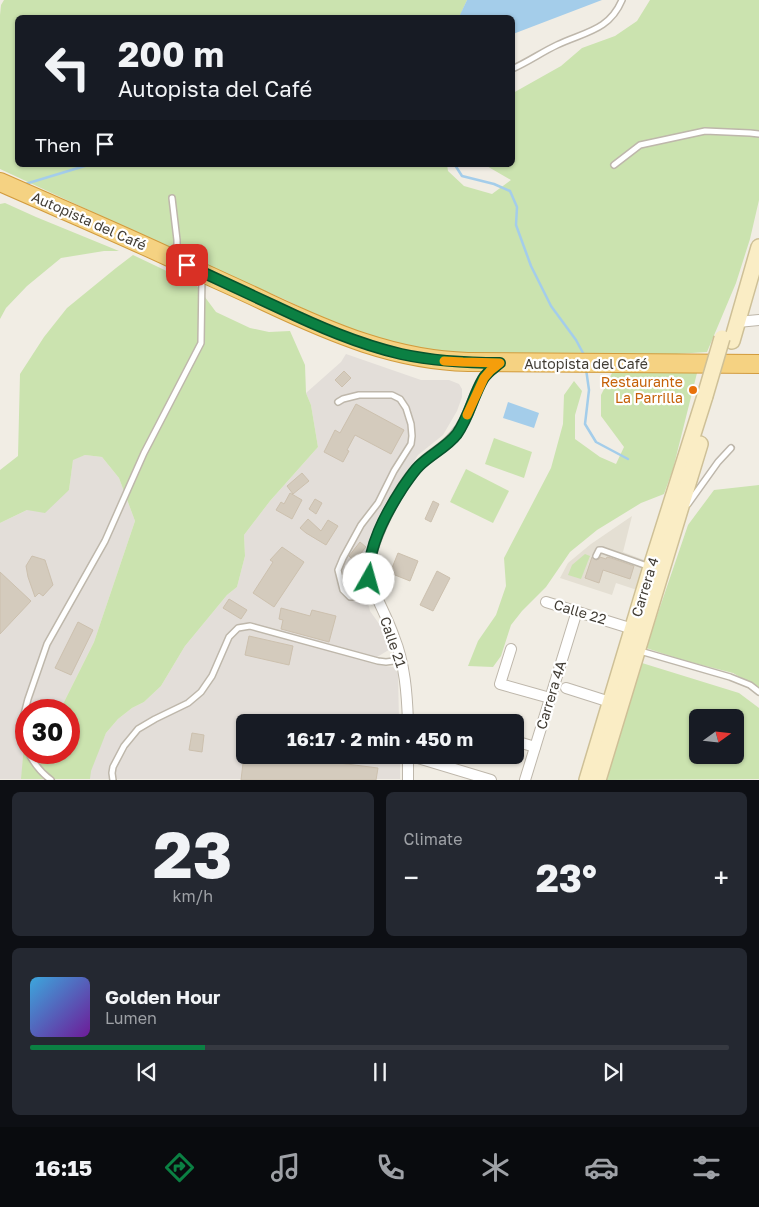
<!DOCTYPE html>
<meta charset="utf-8">
<style>
:root{--surface:#171b24;--page:#242831;--text:#f1f3f6;--muted:#9ea1a6;--line:#363941;--accent:#0b8043}
body{margin:0;font-family:"Golos Text",sans-serif;background:var(--page);color:var(--text);height:100vh;display:flex;flex-direction:column;font-size:19px;white-space:nowrap}
*{box-sizing:border-box;margin:0}
p{font-size:16px;color:var(--muted)}
.icon{flex:none;width:28px;height:28px;fill:none;stroke:currentColor;stroke-width:2;stroke-linecap:round;stroke-linejoin:round}
.map{position:relative;height:780px;overflow:hidden}
.panel{display:flex;flex-direction:column;gap:12px;padding:12px;background:#0d0f14;flex:1}
.panel>*{flex:none}
.banner{position:absolute;left:15px;top:15px;width:500px;height:152px;border-radius:8px;box-shadow:0 1px 4px #0004;background:#171b24;color:var(--text);overflow:hidden}
.needle{width:32px;rotate:75deg}
.buttons{position:absolute;left:689px;top:709px;display:grid;gap:10px}
.buttons a{display:grid;place-items:center;width:55px;height:55px;border-radius:8px;background:var(--surface);box-shadow:0 1px 4px #0004;font-size:25px}
.speed{position:absolute;left:15px;top:699px;display:flex;gap:10px;font-size:25px;font-weight:700;text-align:center}
.speed>*{display:grid;place-content:center;width:65px;height:65px;border-radius:50%;background:var(--surface);box-shadow:0 1px 4px #0004;line-height:1}
.speed .limit{border:8px solid #d22;background:#fff;color:#111}
.pin{position:absolute;display:grid;place-items:center;width:42px;height:42px;color:#fff;margin:-21px;border-radius:10px;box-shadow:0 2px 8px #0006}
.me{position:absolute;width:55px;margin:-28px;rotate:7deg;stroke-linejoin:round;filter:drop-shadow(0 0 4px #0008)}
.turn{display:flex;align-items:center;gap:18px;height:105px;padding:0 20px;font-size:22px}
.turn .icon{width:65px;height:65px;stroke-width:2.5}
.turn b{display:block;font-size:35px;line-height:42px}
.then{display:flex;align-items:center;height:48px;padding:0 20px;background:#0003;gap:10px;font-size:19px}
.big{font-size:38px;font-weight:700;line-height:1.1}
.panel .widget{flex:1;display:flex;flex-direction:column;justify-content:center;gap:8px;min-width:0;padding:0 18px;border-radius:8px;background:var(--page)}
.panel .dial{align-items:center;gap:0}
.dial b{font-size:65px;line-height:1}
.song{display:flex;align-items:center;gap:15px}
.cover{width:60px;height:60px;border-radius:8px;background:linear-gradient(135deg,hsl(200 70% 55%),hsl(280 70% 35%))}
.played{height:5px;border-radius:2px;background:linear-gradient(90deg,var(--accent) 25%,var(--line) 25%)}
.keys{display:flex;justify-content:space-around;direction:ltr}
.heat{display:flex;justify-content:space-between;align-items:center;font-size:28px;direction:ltr}
.panel .tiles{flex:1;display:grid;gap:12px;grid-template-columns:1fr 1fr}
.widget:last-child{grid-column:span 2}
.trip{position:absolute;left:236px;top:714px;width:288px;height:50px;border-radius:8px;background:var(--surface);box-shadow:0 1px 4px #0004;font-weight:700;line-height:50px;text-align:center}
.tab-bar{display:flex;height:80px;justify-content:space-around;align-items:center;background:#090b0e;color:var(--muted)}
.tab-bar .icon{width:35px;height:35px}
.tab-bar .current{color:var(--accent)}
.tab-bar b{font-size:22px;color:var(--text)}
.map>svg:first-child{display:block}
.residential{fill:#e4dfd3}
.industrial{fill:#e3ded9}
.green{fill:#cbe3af;fill-rule:evenodd}
.water{fill:#a4cdea}
.lines{fill:none;stroke-linecap:round;stroke-linejoin:round}
.stream{stroke:#a4cdea;stroke-width:2.5}
.building{fill:#d4cbbd;stroke:#ccc0ae}
.service-casing{stroke:#beb7ab;stroke-width:8}
.minor-casing{stroke:#beb7ab;stroke-width:12}
.secondary-casing{stroke:#cec097;stroke-width:18}
.trunk-casing{stroke:#d29b3d;stroke-width:20}
.service{stroke:#fff;stroke-width:5}
.minor{stroke:#fff;stroke-width:10}
.secondary{stroke:#faedc5;stroke-width:15}
.trunk{stroke:#f5d282;stroke-width:18}
.secondary-bridge-casing{stroke:#cec097;stroke-width:18;stroke-linecap:butt}
.secondary-bridge{stroke:#faedc5;stroke-width:15}
.route-casing{stroke:#07532c;stroke-width:12}
.route{stroke:#0b8043;stroke-width:9}
.slow{stroke:#f59e0b;stroke-width:9}
.food-dot{fill:#e8710a;stroke:#fff;stroke-width:2}
.labels{text-anchor:middle;stroke-width:4.5;stroke-linejoin:round;paint-order:stroke}
.street-label{font-size:14px;fill:#423d35;stroke:#fff}
.food-label{font-size:14px;fill:#c56008;stroke:#fff;text-anchor:end}
</style>
<div class="map">
<svg width="759" height="780" viewBox="0 0 759 780">
<rect width="100%" height="100%" fill="#f1ede4"/>
<path class="residential" d="M632,516L623,552L647,561L637,590L616,583L612,595L560,578L568,563L591,544Z"/>
<path class="industrial" d="M346,354L421,380H449L459,384L462,389V397L457,411L443,435L418,455L377,520L360,570L370,611L387,635L392,648L377,657L378,665L393,667L398,673L399,722H245V755H400V779H0V523L69,490L73,459L85,455L102,457L119,478L135,521L94,642L60,710H26V752L60,758L101,744L106,733L118,719L132,708L144,702L161,686L185,646L227,595L237,587L245,556L244,535L270,501L318,447L311,405L306,393L341,362Z"/>
<g class="green">
<path d="M4,0H467L459,18H18V165H447L448,171L464,186L492,194L511,180L485,165H512L513,93L561,66L582,48L615,36L637,21L650,0H759V200L750,239L736,283L707,352L630,357L427,353L386,342L328,321L286,300L226,274L0,169V15L1,5Z"/>
<path d="M5,203L36,217L119,251H104L61,258L27,286L6,308L0,319V204Z"/>
<path d="M133,255L196,285L216,312L250,328L269,332L290,331L305,365L306,393L311,405L318,447L270,501L244,535L245,556L237,587L227,595L185,646L161,686L144,702L132,708L118,719L106,733L91,771L90,779H21L24,746L26,745V752H69V710H60L94,642L135,521L119,478L102,457L85,455L73,460L69,490L45,513L27,510L0,523V470L18,456L20,374L44,337L67,308L116,268Z"/>
<path d="M613,371L697,373L673,469L664,494L641,503L597,530L570,552L546,587L522,611L511,625L501,656L493,667L468,666L478,641L496,615L506,586L504,558L551,468L563,424L564,395L574,381L582,391L575,415V439L600,457L616,464L624,447L601,416V395Z"/>
<path d="M494,438L532,452L524,478L485,464Z"/>
<path d="M466,469L509,491L493,523L450,502Z"/>
<path d="M759,485V688L733,673L686,661L646,648L688,525L714,490Z"/>
<path d="M585,554L590,556L581,579L568,575L572,565Z"/>
<path d="M642,663L739,693L759,708V779L605,780ZM698,718H735V755H698Z"/>
</g>
<g class="water">
<path d="M467,0H602L513,34L512,18L459,17Z"/>
<path d="M508,402L539,413L534,428L503,418Z"/>
</g>
<g class="lines">
<g class="stream">
<path d="M455,165L462,176L494,184L510,191L517,207L516,225L531,266L551,306L576,340L583,353L584,357"/>
<path d="M22,185L88,165"/>
<path d="M586,369L589,390L585,424L596,442L628,459"/>
</g>
</g>
<g class="building">
<path d="M344,371L351,378L342,387L335,380Z"/>
<path d="M356,404L404,430L391,454L355,435L347,450L349,451L343,462L324,452L335,430L340,433Z"/>
<path d="M302,473L309,481L293,494L287,486Z"/>
<path d="M290,493L302,500L292,519L276,510L281,502L284,504Z"/>
<path d="M315,499L322,503L316,514L309,509Z"/>
<path d="M433,501L439,504L431,522L425,519Z"/>
<path d="M308,519L321,531L328,520L338,526L326,545L306,533L300,528Z"/>
<path d="M360,542L366,547L354,561L349,556Z"/>
<path d="M282,547L304,562L274,607L253,593L273,562L270,560Z"/>
<path d="M398,553L418,561L410,581L390,573Z"/>
<path d="M32,556L45,560L53,585L43,596L39,593L35,597L28,577L26,566Z"/>
<path d="M592,557L596,560L599,559L600,557L606,559L607,557L611,558L634,566L630,579L603,570L599,583L585,578Z"/>
<path d="M437,571L450,578L433,611L420,605Z"/>
<path d="M0,572L31,601L0,634Z"/>
<path d="M229,599L247,610L241,619L223,608Z"/>
<path d="M281,608L310,616L312,610L336,616L329,642L281,629L283,620L279,619Z"/>
<path d="M78,622L93,630L71,675L55,668Z"/>
<path d="M249,636L293,646L289,665L245,655Z"/>
<path d="M246,715L272,718V722H245Z"/>
<path d="M192,733L204,735L202,752L189,750Z"/>
<path d="M244,755H276L378,768L376,780H241Z"/>
</g>
<g class="lines">
<g class="service-casing">
<g id="service">
<path d="M512,69C528,62 542,52 557,45C584,32 609,31 622,0"/>
<path d="M614,165L640,145L705,131L750,133L759,134"/>
<path d="M172,198L177,240V246L173,255"/>
<path d="M338,402L343,399L359,395H392L400,399L406,408L411,424L412,436L411,444L394,471L378,503L361,525L343,558L338,570L343,590L350,597H359L373,592"/>
<path d="M688,504L718,462L731,448"/>
<path d="M596,556L599,550H602L650,567"/>
<path d="M640,651L730,677L750,685L759,692"/>
<path d="M26,748L21,726L28,699L47,644L105,541L144,453L201,343L202,275"/>
<path d="M28,752C34,764 40,772 51,780"/>
<path d="M113,780L112,773L113,767L124,746L138,729L155,719L188,703L201,692L212,676L229,637L238,628L250,626L378,661L386,662L401,660"/>
</g>
</g>
<g class="minor-casing">
<g id="minor">
<path d="M738,322L759,320"/>
<path d="M546,602L636,630"/>
<path d="M511,649L500,684L550,698"/>
<path d="M566,688L610,702"/>
<path d="M408,722C407,694 405,664 394,637C390,625 384,613 379,602C375,594 370,587 369,578C366,548 397,490 417,468C428,455 444,449 454,436C469,420 472,397 483,379C487,372 494,368 500,363"/>
<path d="M515,741L535,747"/>
<path d="M408,755L491,780"/>
<path d="M408,755V780"/>
<path d="M525,780L577,611"/>
</g>
</g>
<g class="secondary-casing">
<g id="secondary">
<path d="M732,341L759,247"/>
<path d="M587,780L651,567L705,396"/>
<path d="M598,780L700,444"/>
</g>
</g>
<g class="trunk-casing">
<path id="trunk" d="M0,182C61,209 123,235 184,264C211,277 239,289 266,302C332,333 395,360 468,362L759,364"/>
</g>
<use href="#service" class="service"/>
<use href="#minor" class="minor"/>
<use href="#secondary" class="secondary"/>
<use href="#trunk" class="trunk"/>
<g class="secondary-bridge-casing">
<path id="secondary-bridge" d="M705,396L722,338"/>
</g>
<use href="#secondary-bridge" class="secondary-bridge"/>
</g>
<g class="lines">
<g class="route-casing">
<path id="route" d="M187,265C217,279 247,293 277,307C317,326 358,344 401,354C433,361 467,363 500,363C494,368 487,372 483,379C473,396 469,417 457,434C447,447 431,454 419,466C413,472 408,480 403,487C386,513 367,547 369,579"/>
</g>
<use href="#route" class="route"/>
<path class="slow" d="M444,361L463,362L500,363L490,371L484,378L467,415"/>
</g>
<circle class="food-dot" cx="693" cy="390" r="5"/>
<g class="labels">
<g class="street-label">
<text transform="translate(89 221) rotate(24)" y="5">Autopista del Café</text>
<text x="586" y="369">Autopista del Café</text>
<text transform="translate(645 587) rotate(-73)" y="5">Carrera 4</text>
<text transform="translate(580 612) rotate(17)" y="5">Calle 22</text>
<text transform="translate(393 642) rotate(71)" y="5">Calle 21</text>
<text transform="translate(551 695) rotate(-73)" y="5">Carrera 4A</text>
</g>
<g class="food-label">
<text x="683" y="387">Restaurante<tspan x="683" dy="16">La Parrilla</tspan></text>
</g>
</g>
</svg>
<div class="buttons">
<a><svg class="needle" viewBox="-14 -14 28 28"><path d="M0-13l5 13h-10z" fill="#e53935"/><path d="M0 13l5-13h-10z" fill="#9ea1a6"/></svg></a>
</div>
<div class="speed"><div class="limit">30</div></div>
<div class="pin" style="left:187px;top:265px;background:#d93025"><svg class="icon" aria-label="arrive" viewBox="0 0 24 24"><path d="M6 21V4h12l-3 4 3 4H6"/></svg></div>
<svg class="me" style="left:369px;top:579px" viewBox="-20 -20 40 40"><circle r="19" fill="#fff"/><path d="M0-13L10 11 0 6-10 11z" fill="#0b8043"/></svg>
<div class="trip">16:17 · 2 min · 450 m</div>
<div class="banner">
<div class="turn"><svg class="icon" aria-label="left" viewBox="0 0 24 24"><path d="M17 20v-9H6M10 6l-5 5 5 5"/></svg><div><b>200 m</b>Autopista del Café</div></div>
<div class="then">Then<svg class="icon" aria-label="arrive" viewBox="0 0 24 24"><path d="M6 21V4h12l-3 4 3 4H6"/></svg></div>
</div>
</div>
<section class="panel">
<div class="tiles">
<div class="widget dial"><b>23</b><p>km/h</p></div>
<div class="widget"><p>Climate</p>
<div class="heat"><a>−</a><b class="big">23°</b><a>+</a></div>
</div>
<div class="widget">
<div class="song"><i class="cover"></i><div><b>Golden Hour</b><p>Lumen</p></div></div>
<div class="played"></div>
<div class="keys"><svg class="icon" aria-label="previous" viewBox="0 0 24 24"><path d="M18 5L8 12l10 7zM5 5v14"/></svg><svg class="icon" aria-label="pause" viewBox="0 0 24 24"><path d="M8 5v14M16 5v14"/></svg><svg class="icon" aria-label="next" viewBox="0 0 24 24"><path d="M6 5l10 7-10 7zM19 5v14"/></svg></div>
</div>
</div>
</section>
<nav class="tab-bar">
<b>16:15</b>
<svg class="icon current" aria-label="directions" viewBox="0 0 24 24"><path d="M12 3l9 9-9 9-9-9zM9 14v-3h6M13 9l2 2-2 2"/></svg>
<svg class="icon" aria-label="music" viewBox="0 0 24 24"><path d="M9 18V5l10-2v13"/><circle cx="6" cy="18" r="3"/><circle cx="16" cy="16" r="3"/></svg>
<svg class="icon" aria-label="phone" viewBox="0 0 24 24"><path d="M5 4h4l2 5-3 2q2 4 5 5l2-3 5 2v4C11 20 4 13 5 4z"/></svg>
<svg class="icon" aria-label="climate" viewBox="0 0 24 24"><path d="M12 3v18M4 7l16 10M4 17L20 7"/></svg>
<svg class="icon" aria-label="car" viewBox="0 0 24 24"><path d="M5 17H2v-5l4-1 3-4h7l3 4 3 1v5h-3M9 17h6M6 11h13"/><circle cx="7" cy="17" r="2"/><circle cx="17" cy="17" r="2"/></svg>
<svg class="icon" aria-label="filters" viewBox="0 0 24 24"><path d="M4 7h16M4 17h16"/><circle cx="9" cy="7" r="2"/><circle cx="15" cy="17" r="2"/></svg>
</nav>
